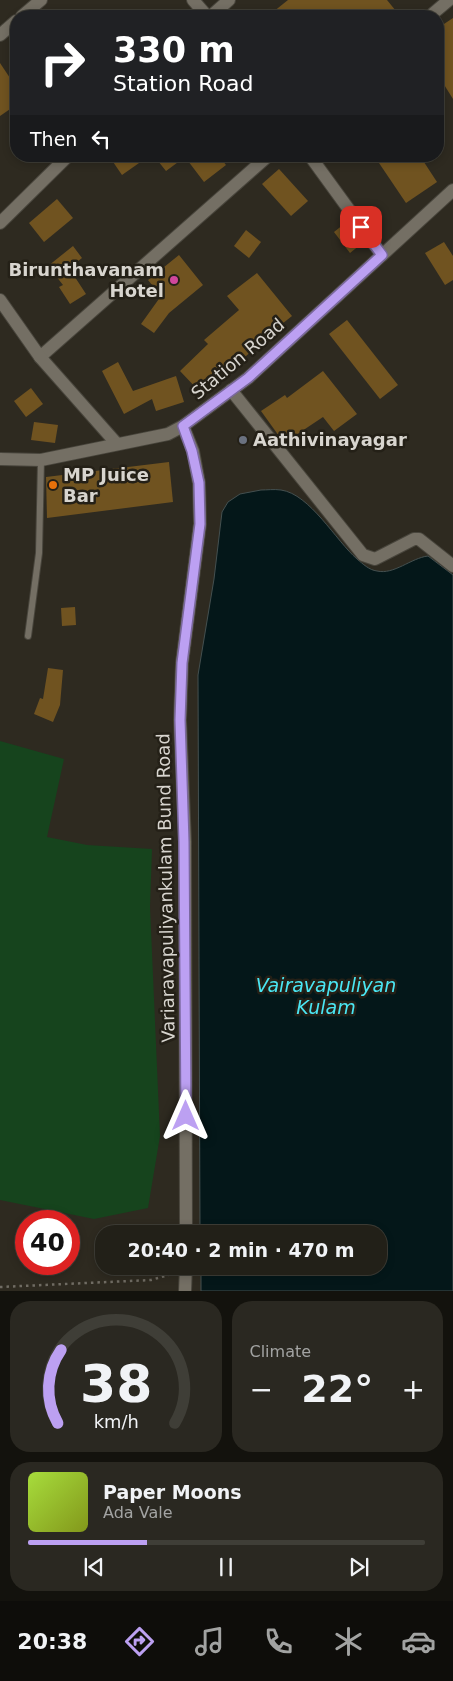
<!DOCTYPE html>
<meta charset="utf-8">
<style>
:root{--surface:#222018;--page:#2a2821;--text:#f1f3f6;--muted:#a2a3a2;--line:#3f3e37;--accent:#bca0f2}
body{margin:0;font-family:"DejaVu Sans",sans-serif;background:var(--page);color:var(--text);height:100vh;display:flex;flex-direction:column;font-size:19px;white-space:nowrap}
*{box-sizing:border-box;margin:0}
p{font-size:16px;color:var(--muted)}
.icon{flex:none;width:28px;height:28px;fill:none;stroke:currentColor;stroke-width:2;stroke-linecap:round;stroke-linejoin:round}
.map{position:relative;height:1291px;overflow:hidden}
.sheet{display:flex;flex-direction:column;gap:10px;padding:10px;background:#13120d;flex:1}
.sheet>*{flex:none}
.hud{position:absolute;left:10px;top:10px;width:434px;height:152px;border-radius:20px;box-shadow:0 2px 8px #0003,0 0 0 1px var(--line);background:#202124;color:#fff;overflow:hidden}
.speed{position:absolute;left:15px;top:1210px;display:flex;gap:10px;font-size:25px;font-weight:700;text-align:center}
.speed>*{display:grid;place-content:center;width:65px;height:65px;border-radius:50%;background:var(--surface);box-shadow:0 2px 8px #0003,0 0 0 1px var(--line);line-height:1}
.speed .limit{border:8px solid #d22;background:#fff;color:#111}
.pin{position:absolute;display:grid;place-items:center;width:42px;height:42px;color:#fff;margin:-21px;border-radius:10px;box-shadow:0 2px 8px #0006}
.me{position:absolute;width:55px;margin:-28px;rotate:0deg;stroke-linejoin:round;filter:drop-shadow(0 0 4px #0008)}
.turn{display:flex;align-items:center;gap:18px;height:105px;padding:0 20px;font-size:22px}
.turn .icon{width:65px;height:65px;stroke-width:2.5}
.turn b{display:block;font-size:35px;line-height:42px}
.then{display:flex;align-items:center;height:48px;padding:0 20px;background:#0003;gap:10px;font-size:19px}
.big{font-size:38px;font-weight:800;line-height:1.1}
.sheet .widget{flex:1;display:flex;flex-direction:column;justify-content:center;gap:8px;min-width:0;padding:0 18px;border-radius:20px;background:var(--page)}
.sheet .dial{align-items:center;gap:0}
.dial svg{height:130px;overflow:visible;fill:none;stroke:var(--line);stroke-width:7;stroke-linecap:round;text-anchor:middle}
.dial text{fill:var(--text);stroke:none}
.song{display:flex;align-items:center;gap:15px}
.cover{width:60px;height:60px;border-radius:8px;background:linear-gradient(135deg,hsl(80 70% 55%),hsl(70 70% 35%))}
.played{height:5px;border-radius:2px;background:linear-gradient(90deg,var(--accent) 30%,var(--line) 30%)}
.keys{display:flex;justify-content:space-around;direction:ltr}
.heat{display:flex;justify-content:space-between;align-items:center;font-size:28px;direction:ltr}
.sheet .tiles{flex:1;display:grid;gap:10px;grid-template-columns:1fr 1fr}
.widget:last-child{grid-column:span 2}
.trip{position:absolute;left:95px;top:1225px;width:292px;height:50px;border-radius:20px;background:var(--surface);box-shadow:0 2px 8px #0003,0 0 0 1px var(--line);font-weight:800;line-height:50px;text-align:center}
.menu{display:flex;height:80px;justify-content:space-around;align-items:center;background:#0e0d0a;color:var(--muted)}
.menu .icon{width:35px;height:35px}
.menu .on{color:var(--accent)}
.menu b{font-size:22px;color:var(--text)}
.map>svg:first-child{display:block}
.green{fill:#16441d}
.water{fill:#041719;stroke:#445050}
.building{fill:#705320}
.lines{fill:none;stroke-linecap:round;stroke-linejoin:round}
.service-casing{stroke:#48453c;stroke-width:8}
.minor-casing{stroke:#48453c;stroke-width:14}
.tertiary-casing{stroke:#48453c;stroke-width:14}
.secondary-casing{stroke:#48453c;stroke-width:14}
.path{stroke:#706c63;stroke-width:2.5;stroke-dasharray:2.5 4;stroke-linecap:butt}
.service{stroke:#746f64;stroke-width:6}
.minor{stroke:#746f64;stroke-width:12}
.tertiary{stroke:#746f64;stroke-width:12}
.secondary{stroke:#746f64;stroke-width:12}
.route-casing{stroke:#7a689d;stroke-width:12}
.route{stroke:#bca0f2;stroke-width:9}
.hotel-dot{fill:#d1479c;stroke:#242017;stroke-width:2}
.worship-dot{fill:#6b7280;stroke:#242017;stroke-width:2}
.food-dot{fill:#e8710a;stroke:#242017;stroke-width:2}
.labels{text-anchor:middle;stroke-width:5;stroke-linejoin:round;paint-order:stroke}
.poi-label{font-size:18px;font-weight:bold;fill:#d8d5cf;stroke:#242017;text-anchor:start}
.street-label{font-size:18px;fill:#d8d5cf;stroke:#242017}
.water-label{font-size:19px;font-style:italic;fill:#4ae6f3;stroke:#242017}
</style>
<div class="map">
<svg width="453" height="1291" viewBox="0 0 453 1291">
<rect width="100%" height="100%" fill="#2e2a20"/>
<path class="green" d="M0,741L64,759L47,837L87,845L152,849L150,907L160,1136L148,1208L94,1219L0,1200Z"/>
<path class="water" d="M261,490C267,490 274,489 281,490C310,494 336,541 357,559C363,564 369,570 377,571C394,575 411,558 428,556L453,575V1291H201V1266H379V1234H200L198,675L214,579L222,512L228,502L240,494Z"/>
<g class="building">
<path d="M288,0H387L400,16H268Z"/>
<path d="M453,18V99L438,75V28Z"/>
<path d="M0,63L16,87V105L0,116Z"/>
<path d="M109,156H149L122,175Z"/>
<path d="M154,156H219L226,165L204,182L185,157L166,171Z"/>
<path d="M389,156H420L437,182L406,203L379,163Z"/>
<path d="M279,169L308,201L291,216L262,184Z"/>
<path d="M57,199L73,218L44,242L29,223Z"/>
<path d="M344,224L360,245L350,253L334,232Z"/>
<path d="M246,230L261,242L249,258L234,246Z"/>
<path d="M444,242L453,256V280L445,285L425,253Z"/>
<path d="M73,246L82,258L69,268L86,294L70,304L59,287L63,285L48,266Z"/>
<path d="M179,255L203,285L169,313L154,333L141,324L161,296L148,280Z"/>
<path d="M257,273L292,316L253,347L254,349L230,370L226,365L198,390L180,371L208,344L204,340L239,310L227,296Z"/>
<path d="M347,320L398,385L380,399L329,334Z"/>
<path d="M118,362L133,391L176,376L184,402L156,411L152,399L124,414L102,371Z"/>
<path d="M323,371L357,414L334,431L323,417L284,443L261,411L285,395L287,398Z"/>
<path d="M31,388L43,404L26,417L14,401Z"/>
<path d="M34,422L58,425L55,443L31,440Z"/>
<path d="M169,462L173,502L47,518L46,477Z"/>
<path d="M75,607L76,625L62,626L61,608Z"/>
<path d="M48,668L63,670L60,705L53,722L34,714L40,698L43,699Z"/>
</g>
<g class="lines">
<g class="service-casing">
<path id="service" d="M28,636L39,553L41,460"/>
</g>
<g class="minor-casing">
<g id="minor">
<path d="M193,0L207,16"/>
<path d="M22,16L41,0"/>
<path d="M211,16L229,0"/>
<path d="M430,16L449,0"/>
<path d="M0,35L16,21"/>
<path d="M310,156L382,255"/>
<path d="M0,223L68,156"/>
<path d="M40,357L268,156"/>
<path d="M231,390L363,555L375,559L414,539H419L453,566"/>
</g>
</g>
<g class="tertiary-casing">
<g id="tertiary">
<path d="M0,300L40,357L117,444"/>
<path d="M183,426L193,451L199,483L200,524L182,663L180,720L185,842L186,1234"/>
<path d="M185,1291L186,1266"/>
</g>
</g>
<g class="secondary-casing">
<path id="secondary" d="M0,459L41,460L168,434L183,426L248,378L453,190"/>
</g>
<path class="path" d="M0,1287L151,1280L172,1274"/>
<use href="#service" class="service"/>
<use href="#minor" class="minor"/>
<use href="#tertiary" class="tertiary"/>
<use href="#secondary" class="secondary"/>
</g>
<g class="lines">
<g class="route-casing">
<path id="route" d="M186,1116L184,842L180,720L182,663L200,524L199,483L192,451L183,426L248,378L382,255L361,227"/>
</g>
<use href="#route" class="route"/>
</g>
<circle class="hotel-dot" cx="174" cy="280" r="5"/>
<circle class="worship-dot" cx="243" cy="440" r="5"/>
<circle class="food-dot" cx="53" cy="485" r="5"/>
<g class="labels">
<g class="poi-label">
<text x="164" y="276" text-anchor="end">Birunthavanam<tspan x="164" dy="21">Hotel</tspan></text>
<text x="253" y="446">Aathivinayagar</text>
<text x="63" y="481">MP Juice<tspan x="63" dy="21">Bar</tspan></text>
</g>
<g class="street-label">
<text transform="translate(238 359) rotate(-40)" y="6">Station Road</text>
<text transform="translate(166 888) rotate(-91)" y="6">Variaravapuliyankulam Bund Road</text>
</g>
<g class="water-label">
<text x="326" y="992">Vairavapuliyan<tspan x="326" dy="22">Kulam</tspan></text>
</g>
</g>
</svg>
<div class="speed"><div class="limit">40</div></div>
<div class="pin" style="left:361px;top:227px;background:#d93025"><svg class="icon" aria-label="arrive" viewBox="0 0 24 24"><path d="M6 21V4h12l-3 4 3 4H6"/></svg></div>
<svg class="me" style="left:186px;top:1116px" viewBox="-20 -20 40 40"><path d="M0-17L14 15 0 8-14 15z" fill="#bca0f2" stroke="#fff" stroke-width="4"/></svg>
<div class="trip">20:40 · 2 min · 470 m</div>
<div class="hud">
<div class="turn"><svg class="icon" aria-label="right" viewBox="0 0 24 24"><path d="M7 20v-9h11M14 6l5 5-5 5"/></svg><div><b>330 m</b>Station Road</div></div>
<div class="then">Then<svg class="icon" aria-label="left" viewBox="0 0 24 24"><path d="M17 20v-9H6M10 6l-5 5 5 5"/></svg></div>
</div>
</div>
<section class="sheet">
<div class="tiles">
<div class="widget dial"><svg viewBox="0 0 100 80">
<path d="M14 69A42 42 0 1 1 86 69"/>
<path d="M14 69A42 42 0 0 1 16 24" stroke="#bca0f2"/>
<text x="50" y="56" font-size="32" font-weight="700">38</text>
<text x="50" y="72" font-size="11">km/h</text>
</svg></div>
<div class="widget"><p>Climate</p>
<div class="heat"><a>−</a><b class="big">22°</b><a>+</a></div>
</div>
<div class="widget">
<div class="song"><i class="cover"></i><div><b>Paper Moons</b><p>Ada Vale</p></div></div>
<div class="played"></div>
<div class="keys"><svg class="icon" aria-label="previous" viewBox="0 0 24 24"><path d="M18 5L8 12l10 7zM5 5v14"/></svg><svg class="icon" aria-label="pause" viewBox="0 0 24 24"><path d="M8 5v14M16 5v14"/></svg><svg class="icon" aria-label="next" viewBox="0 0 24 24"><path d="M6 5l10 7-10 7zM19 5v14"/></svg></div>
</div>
</div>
</section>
<nav class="menu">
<b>20:38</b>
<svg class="icon on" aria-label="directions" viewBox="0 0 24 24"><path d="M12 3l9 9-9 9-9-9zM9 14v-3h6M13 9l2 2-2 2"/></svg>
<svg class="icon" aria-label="music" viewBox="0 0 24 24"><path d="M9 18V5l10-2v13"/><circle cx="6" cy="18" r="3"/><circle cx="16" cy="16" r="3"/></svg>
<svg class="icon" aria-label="phone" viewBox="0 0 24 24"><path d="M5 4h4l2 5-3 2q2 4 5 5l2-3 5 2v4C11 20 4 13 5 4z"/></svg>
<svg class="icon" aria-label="climate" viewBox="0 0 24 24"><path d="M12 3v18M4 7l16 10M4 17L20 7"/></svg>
<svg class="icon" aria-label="car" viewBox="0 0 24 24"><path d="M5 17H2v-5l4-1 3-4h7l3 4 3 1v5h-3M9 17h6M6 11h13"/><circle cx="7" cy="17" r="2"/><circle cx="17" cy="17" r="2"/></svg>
</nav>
